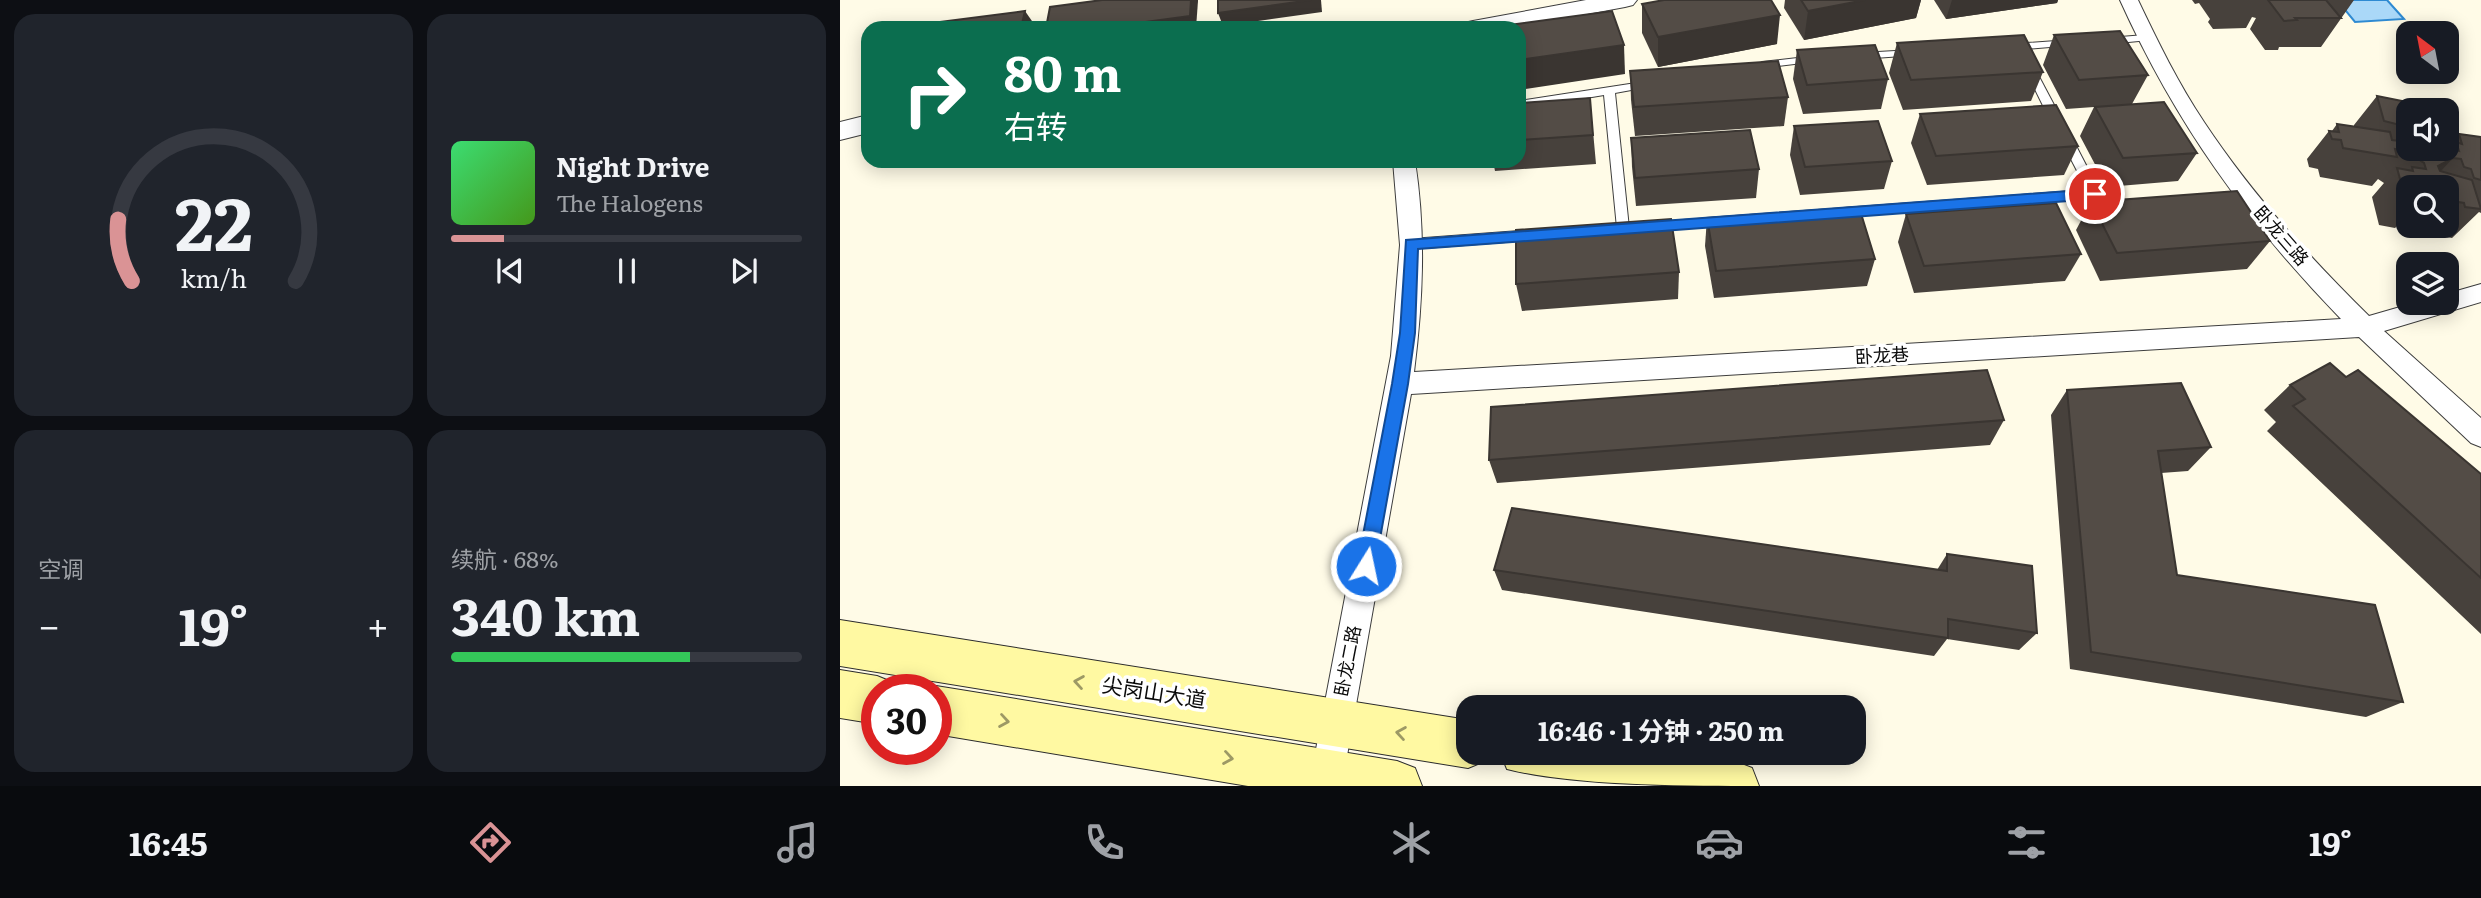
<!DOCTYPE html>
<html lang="zh">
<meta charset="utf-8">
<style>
:root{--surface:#171b24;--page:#20242c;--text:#f1f3f6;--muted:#9ea1a6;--line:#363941;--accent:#da9395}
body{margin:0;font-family:Literata,"Noto Sans SC",serif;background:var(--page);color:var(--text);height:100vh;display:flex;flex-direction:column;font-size:26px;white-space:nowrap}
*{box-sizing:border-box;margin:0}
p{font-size:23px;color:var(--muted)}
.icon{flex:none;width:38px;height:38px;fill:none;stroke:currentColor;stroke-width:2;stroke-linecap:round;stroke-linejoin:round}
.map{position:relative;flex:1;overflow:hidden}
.sheet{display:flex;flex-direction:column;gap:14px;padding:14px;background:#0d0f14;width:840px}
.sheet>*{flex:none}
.hud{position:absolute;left:21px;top:21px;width:665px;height:147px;border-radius:21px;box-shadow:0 4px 18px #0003;background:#0b6e4f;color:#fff;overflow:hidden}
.needle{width:46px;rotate:328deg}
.fabs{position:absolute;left:1556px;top:21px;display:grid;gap:14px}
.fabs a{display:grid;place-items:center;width:63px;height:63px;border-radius:14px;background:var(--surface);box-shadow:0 4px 18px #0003;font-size:35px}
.speed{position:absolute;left:21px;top:674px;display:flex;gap:14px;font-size:35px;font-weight:700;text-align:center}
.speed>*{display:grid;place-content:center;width:91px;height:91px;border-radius:50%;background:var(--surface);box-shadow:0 4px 18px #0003;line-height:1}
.speed .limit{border:10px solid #d22;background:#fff;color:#111}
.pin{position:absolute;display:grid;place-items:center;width:60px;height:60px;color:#fff;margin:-30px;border:4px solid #fff;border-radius:50%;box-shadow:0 2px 7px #0007}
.me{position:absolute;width:77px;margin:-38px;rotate:10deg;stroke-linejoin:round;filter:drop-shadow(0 0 5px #0008)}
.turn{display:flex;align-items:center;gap:24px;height:147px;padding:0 28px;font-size:32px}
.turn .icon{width:91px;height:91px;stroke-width:2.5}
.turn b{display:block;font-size:49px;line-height:60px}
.big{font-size:52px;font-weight:700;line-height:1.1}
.sheet .widget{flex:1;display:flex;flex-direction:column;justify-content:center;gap:10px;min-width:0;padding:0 24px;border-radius:21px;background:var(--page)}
.sheet .dial{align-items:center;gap:0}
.dial svg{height:182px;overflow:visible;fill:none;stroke:var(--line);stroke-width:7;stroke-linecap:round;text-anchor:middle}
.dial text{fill:var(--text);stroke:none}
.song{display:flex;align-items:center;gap:21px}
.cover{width:84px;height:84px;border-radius:10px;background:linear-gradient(135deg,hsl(140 70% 55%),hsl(100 70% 35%))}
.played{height:7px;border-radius:4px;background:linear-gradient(90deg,var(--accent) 15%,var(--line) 15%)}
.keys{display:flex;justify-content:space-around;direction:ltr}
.heat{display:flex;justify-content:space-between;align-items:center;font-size:38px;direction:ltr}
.charge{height:10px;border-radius:5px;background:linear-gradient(90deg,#34c759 68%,var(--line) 0)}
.sheet .tiles{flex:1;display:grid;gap:14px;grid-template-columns:repeat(2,1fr)}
.trip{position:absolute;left:616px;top:695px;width:410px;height:70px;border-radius:21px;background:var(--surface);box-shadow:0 4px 18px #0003;font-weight:700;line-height:70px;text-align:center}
.tab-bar{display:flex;height:112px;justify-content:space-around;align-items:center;background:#090b0e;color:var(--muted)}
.tab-bar .icon{width:49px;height:49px}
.tab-bar .current{color:var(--accent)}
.tab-bar b{font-size:32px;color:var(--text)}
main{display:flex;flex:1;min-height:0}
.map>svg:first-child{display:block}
.water{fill:#aad8f8;stroke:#2e8ad2;stroke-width:2}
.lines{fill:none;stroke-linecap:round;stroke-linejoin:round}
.service-casing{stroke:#3d3d3d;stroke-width:2}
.minor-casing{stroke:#3d3d3d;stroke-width:2}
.tertiary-casing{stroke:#3d3d3d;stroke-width:2}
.secondary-casing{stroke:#2c2c2c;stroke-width:2}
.service{fill:#fff;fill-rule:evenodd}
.minor{fill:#fff;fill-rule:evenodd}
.tertiary{fill:#fff;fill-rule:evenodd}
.secondary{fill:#fff9a2;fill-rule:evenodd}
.wall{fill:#47413c;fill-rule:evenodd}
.shaded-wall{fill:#3a3531}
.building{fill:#534c46;stroke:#3a3531;stroke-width:2}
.oneway{stroke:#9d9965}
.route{fill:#1a73e8;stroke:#114b97;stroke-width:2}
.labels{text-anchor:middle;stroke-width:7;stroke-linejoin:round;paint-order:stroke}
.street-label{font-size:18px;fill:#0a0a0a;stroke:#fff}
.near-street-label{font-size:21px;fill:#0a0a0a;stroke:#fff}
</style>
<main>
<section class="sheet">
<div class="tiles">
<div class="widget dial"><svg viewBox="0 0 100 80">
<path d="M14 69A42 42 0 1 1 86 69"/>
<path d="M14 69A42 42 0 0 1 8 42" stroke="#da9395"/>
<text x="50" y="56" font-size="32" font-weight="700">22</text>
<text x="50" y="72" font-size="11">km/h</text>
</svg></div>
<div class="widget">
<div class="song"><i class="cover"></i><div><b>Night Drive</b><p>The Halogens</p></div></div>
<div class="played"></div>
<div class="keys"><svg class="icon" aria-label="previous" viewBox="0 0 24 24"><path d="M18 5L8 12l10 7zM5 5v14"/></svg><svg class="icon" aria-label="pause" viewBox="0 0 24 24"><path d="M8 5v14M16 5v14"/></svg><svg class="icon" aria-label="next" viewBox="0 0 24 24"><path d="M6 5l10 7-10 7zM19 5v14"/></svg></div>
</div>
<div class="widget"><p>空调</p>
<div class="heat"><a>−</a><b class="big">19°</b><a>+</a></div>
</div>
<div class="widget"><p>续航 · 68%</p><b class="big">340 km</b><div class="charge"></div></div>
</div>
</section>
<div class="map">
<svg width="1641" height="786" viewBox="0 0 1641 786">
<rect width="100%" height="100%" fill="#fffbe7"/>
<path class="water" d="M1497,0H1547L1564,19L1515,22Z"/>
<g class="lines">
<g class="service-casing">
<g id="service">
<path d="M1305,35L1310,38L1309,40L1268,44L1263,41L1268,38Z"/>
<path d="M1230,40L1234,41V45L1173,50L1168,47L1173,44Z"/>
<path d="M1073,50L1077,51V55L1020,59L1015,56L1020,53Z"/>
<path d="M975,56L979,57V61L922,68L917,65L922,62Z"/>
<path d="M1190,66L1195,69L1222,120L1220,123L1216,124L1210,120L1185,69Z"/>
<path d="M809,81L814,84L813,86L775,93L789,228L783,232L777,228L764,95L679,109V101Z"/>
<path d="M1226,134L1232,138L1261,194L1259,197L1003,216L997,212L1003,208L1247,190L1220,138Z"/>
<path d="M885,217L891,221L885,225L815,230L809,226L815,222Z"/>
<path d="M693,230L699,235L693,240L571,249L565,244L571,239Z"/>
</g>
</g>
<g class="minor-casing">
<path id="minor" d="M1280,0H1298C1318,42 1338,83 1364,122C1411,193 1468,256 1529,316L1574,303H1606V294L1641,284V302L1544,331L1641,418V447L1631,443L1519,337L571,394L502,784L469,786L551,356L560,245L553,161H575C586,232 583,301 574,372L1501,319C1406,221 1336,124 1280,0Z"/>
</g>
<g class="tertiary-casing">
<g id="tertiary">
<path d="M746,0H797L793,5L785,7L672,28H621L624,23L633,21Z"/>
<path d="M28,115V133L0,140V122Z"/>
</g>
</g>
<g class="secondary-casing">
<g id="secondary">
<path d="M0,620L628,720V752H649L645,761L628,768L0,666Z"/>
<path d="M0,670L37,676L54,683L56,690H37V724L0,718Z"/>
<path d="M96,686L557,761L575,768L582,786H408L96,734V690H88Z"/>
<path d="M660,752H840L894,761L912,768L919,786C846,786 733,786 667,769Z"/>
</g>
</g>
<use href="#service" class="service"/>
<use href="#minor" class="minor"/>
<use href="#tertiary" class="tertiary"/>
<use href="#secondary" class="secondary"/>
</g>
<g class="wall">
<path d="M945,0H1081L1076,18L964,40L944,8Z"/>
<path d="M1094,0H1218L1217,3L1106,19Z"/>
<path d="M1352,0H1514L1481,47H1439L1438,50H1425L1410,29L1416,18L1412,17L1406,28L1373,29L1368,22L1370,19L1359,3L1355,4Z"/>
<path d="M802,4L937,44L818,67L802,33Z"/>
<path d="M1214,35L1308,75L1292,104L1357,153L1338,181L1267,187L1240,136L1254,107L1226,109L1203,65Z"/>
<path d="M1057,43L1203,72L1191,101L1063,110L1049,73Z"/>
<path d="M957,50L1048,79L1041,109L963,114L953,79Z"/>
<path d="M790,71L948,97L944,126L795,136L791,100Z"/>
<path d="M1537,96L1589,106L1591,104L1606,106L1615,131L1606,140V110H1568V149H1606L1619,134L1641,137V213L1639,212L1612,238L1596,235L1595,231L1558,225L1555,228L1539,225L1532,197L1544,183L1538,179L1532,186L1480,177L1478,169L1469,167L1467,159L1489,131H1492L1497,124L1514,127V125ZM1568,187H1606V226H1568Z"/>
<path d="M750,98L756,164L655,171L653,161H679V103Z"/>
<path d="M1080,114L1238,146L1224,175L1087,185L1071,143Z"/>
<path d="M954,126L1052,161L1044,189L960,195L950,155Z"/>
<path d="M791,138L919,169L916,198L796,206L792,167Z"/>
<path d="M1251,202L1430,241L1407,269L1260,281L1236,230Z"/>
<path d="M1066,214L1241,254L1225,281L1074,293L1058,242Z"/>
<path d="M867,218L1035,259L1027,286L874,298L865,246Z"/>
<path d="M839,272L838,299L682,311L676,284Z"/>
<path d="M1506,377L1641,474V634L1427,431L1436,422L1424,410L1450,385Z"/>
<path d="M1227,390L1371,447L1348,471L1321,473L1337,575L1563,702L1526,717L1230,669L1211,415Z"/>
<path d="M1164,420L1150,445L657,483L649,460Z"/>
<path d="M1107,554L1197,633L1179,650L1107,639L1094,656L662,590L654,570H1097Z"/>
</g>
<g class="shaded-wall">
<path d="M351,0H358V1L356,28H261Z"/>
<path d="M471,0H481L482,12L383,26L378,13Z"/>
<path d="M1025,0H1081L1076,18L964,40L968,11Z"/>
<path d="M1112,0H1218L1217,3L1106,19Z"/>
<path d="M185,11L194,24L193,28H181Z"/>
<path d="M940,15L937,44L818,67V37Z"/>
<path d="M784,45L785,74L679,90V60Z"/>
<path d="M1613,158L1586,187L1598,166Z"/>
</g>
<g class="building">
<path d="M262,0H351L350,16L261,28H206L210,7Z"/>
<path d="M378,0H471L378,13Z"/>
<path d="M824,0H931L940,15L818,37L802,4Z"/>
<path d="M961,0H1025L968,11Z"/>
<path d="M1428,0H1486L1501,18H1455L1457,20L1444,21Z"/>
<path d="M185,11L181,28H53Z"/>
<path d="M772,11L784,45L679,60V28H647Z"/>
<path d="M1280,31L1308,75L1239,80L1214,35Z"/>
<path d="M1184,35L1203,72L1071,80L1057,43Z"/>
<path d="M1035,45L1048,79L967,85L957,50Z"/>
<path d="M28,51V60L24,61Z"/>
<path d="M938,61L948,97L794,107L790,71Z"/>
<path d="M1537,96L1592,107L1591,104L1606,106L1615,131L1606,130V110H1568V127L1544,121Z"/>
<path d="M750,98L753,135L679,140V103Z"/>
<path d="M1324,102L1357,153L1283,158L1255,107Z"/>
<path d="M1216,105L1238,146L1096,156L1080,114Z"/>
<path d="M1038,121L1052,161L965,167L954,126Z"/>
<path d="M1497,124L1550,132L1552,140L1560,141L1568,137V149H1606V148L1609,149L1619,151L1616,142L1622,144L1619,134L1641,137V180L1634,178L1631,169L1624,167L1621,159L1613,158L1598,166L1600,171L1632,180L1641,209L1625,207L1624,203L1606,200V187H1568V197H1565L1557,168L1573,171L1572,167L1586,169L1584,163L1564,150L1555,149L1557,157L1503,148L1501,140L1492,139L1489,131L1499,132Z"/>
<path d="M910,130L919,169L795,178L791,138Z"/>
<path d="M1397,191L1430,241L1277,253L1251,202Z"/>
<path d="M1216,203L1241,254L1084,266L1066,214Z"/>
<path d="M1019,207L1035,259L876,271L867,218Z"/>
<path d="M831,219L839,272L676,284V230Z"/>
<path d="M1490,363L1506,377L1518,370L1641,474V578L1453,406L1465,399L1450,385Z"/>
<path d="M1147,370L1164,420L649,460L651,407Z"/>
<path d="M1341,383L1371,447L1318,451L1337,575L1535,605L1563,702L1251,652L1227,390Z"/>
<path d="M672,508L1107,571V554L1192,566L1197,633L1108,619V638L654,570Z"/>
</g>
<defs><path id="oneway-chevron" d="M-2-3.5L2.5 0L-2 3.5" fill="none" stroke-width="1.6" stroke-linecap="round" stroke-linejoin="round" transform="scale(1.75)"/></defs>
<g class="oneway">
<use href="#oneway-chevron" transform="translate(239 682) rotate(-171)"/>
<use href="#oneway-chevron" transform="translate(164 721) rotate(9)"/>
<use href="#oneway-chevron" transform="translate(561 733) rotate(-171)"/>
<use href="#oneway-chevron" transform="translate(388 758) rotate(9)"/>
</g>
<path class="route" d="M1255,189L1262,194L1255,199L578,249L575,333L568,384L535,566L533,572L526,575L520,572L517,566L552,384L560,333L566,240Z"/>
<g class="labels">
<g class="street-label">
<text transform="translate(1441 236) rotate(49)" y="6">卧龙三路</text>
<text transform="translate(1042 356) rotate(-3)" y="6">卧龙巷</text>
<text transform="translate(508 661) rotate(-79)" y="6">卧龙二路</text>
</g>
<g class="near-street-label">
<text transform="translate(314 693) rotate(9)" y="7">尖岗山大道</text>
</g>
</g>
</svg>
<div class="fabs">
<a><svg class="needle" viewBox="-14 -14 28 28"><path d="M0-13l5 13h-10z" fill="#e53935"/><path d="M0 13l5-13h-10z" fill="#9ea1a6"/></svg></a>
<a><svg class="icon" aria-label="sound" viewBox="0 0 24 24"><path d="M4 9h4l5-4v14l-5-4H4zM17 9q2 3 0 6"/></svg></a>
<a><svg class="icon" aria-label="search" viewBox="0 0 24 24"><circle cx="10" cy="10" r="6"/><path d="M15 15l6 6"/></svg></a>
<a><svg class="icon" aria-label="layers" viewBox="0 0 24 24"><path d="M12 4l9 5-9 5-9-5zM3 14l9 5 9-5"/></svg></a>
</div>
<div class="speed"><div class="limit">30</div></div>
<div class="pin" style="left:1255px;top:194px;background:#d93025"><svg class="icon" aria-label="arrive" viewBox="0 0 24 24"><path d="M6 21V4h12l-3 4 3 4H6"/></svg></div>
<svg class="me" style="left:526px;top:566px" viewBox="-20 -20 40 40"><circle r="17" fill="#1a73e8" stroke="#fff" stroke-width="3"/><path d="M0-11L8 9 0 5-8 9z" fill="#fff"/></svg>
<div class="trip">16:46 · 1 分钟 · 250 m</div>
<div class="hud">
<div class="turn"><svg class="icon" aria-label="right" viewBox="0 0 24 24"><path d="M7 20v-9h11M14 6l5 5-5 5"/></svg><div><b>80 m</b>右转</div></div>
</div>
</div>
</main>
<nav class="tab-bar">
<b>16:45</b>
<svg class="icon current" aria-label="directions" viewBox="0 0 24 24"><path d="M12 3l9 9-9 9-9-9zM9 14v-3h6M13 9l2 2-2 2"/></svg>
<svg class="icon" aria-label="music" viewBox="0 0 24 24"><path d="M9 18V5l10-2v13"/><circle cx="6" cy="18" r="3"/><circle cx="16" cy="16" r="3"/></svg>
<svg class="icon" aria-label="phone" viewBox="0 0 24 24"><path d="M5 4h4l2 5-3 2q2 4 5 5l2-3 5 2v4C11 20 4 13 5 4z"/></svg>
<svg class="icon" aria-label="climate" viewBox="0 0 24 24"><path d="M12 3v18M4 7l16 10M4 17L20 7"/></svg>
<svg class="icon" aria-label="car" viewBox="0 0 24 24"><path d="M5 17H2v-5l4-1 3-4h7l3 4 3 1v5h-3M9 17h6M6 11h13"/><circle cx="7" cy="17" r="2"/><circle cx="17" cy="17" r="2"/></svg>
<svg class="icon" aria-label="filters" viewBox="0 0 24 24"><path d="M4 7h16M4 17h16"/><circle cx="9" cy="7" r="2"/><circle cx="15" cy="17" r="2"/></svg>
<b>19°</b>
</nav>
